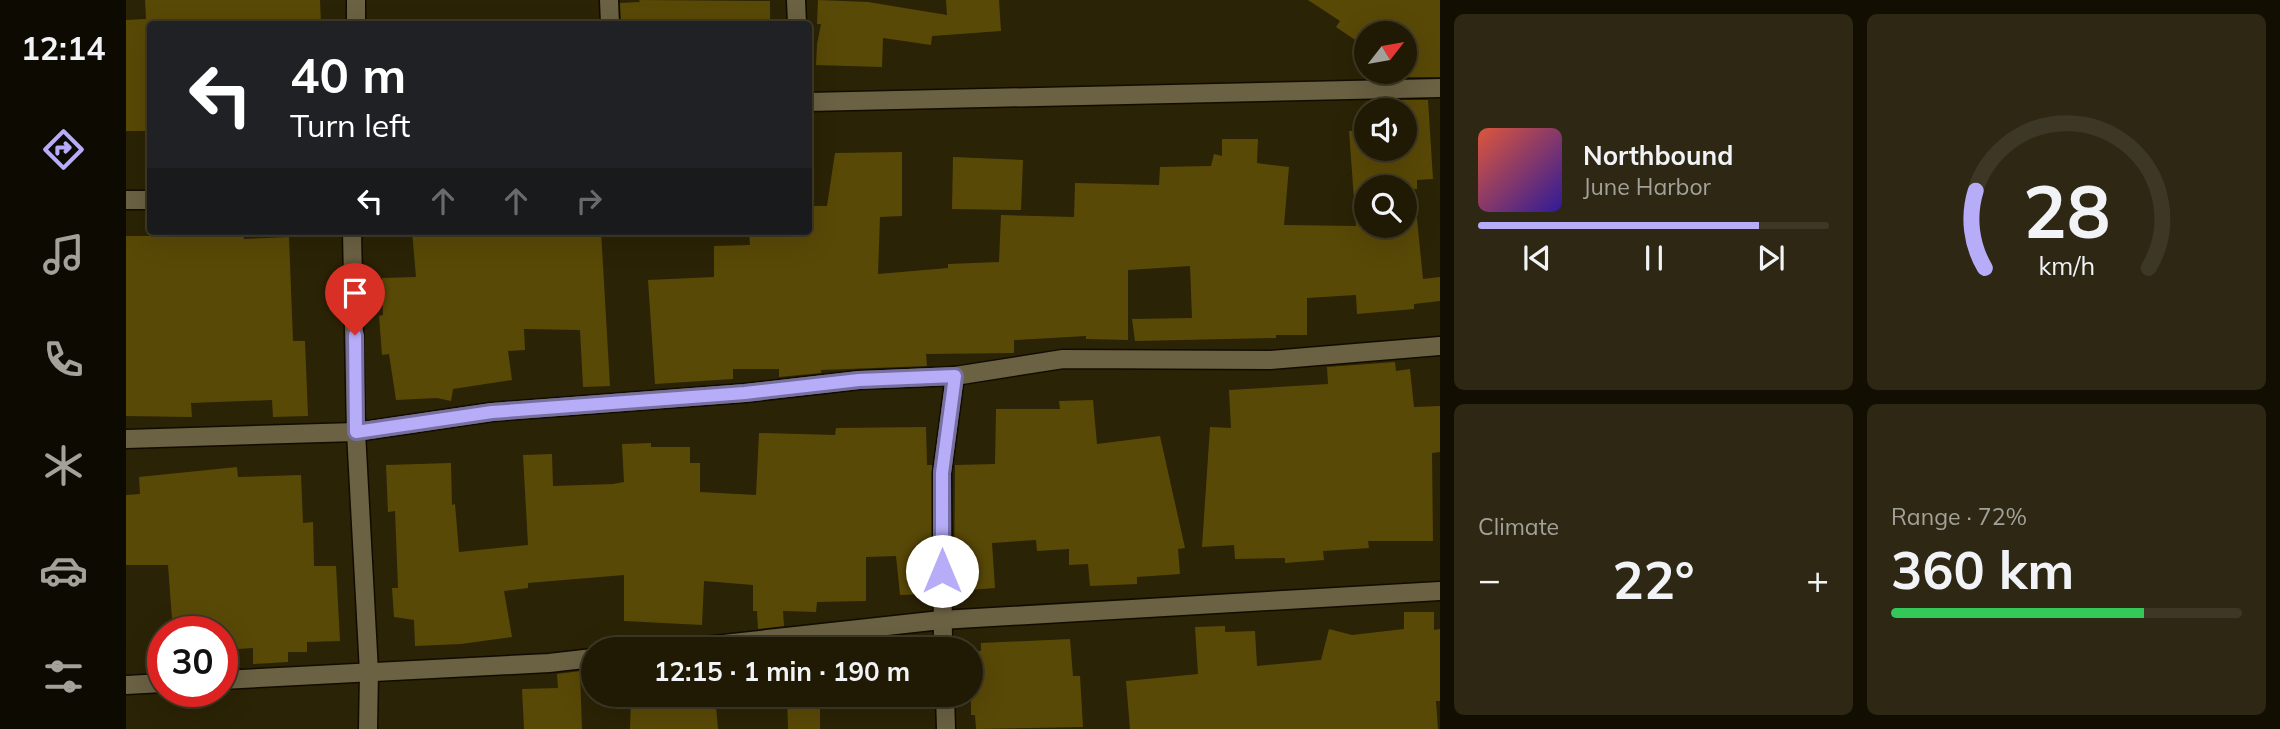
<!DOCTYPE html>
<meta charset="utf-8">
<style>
:root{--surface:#201a04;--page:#2d2713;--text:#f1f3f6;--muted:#a2a19a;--line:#3d3826;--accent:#b6acf8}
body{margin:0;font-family:Mulish,sans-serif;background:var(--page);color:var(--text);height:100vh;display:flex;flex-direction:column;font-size:26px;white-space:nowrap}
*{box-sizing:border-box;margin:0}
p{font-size:23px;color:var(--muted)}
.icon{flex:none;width:38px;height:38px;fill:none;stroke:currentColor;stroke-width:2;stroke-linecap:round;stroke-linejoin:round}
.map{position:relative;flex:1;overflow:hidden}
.panel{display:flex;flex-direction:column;gap:14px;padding:14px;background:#120e02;width:840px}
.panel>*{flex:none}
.banner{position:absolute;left:21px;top:21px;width:665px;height:214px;border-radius:7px;box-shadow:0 7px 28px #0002,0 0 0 2px var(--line);background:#202124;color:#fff;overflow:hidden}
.needle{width:46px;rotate:59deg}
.fabs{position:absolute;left:1228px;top:21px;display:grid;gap:14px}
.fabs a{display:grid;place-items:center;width:63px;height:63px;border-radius:50%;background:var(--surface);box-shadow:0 7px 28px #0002,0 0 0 2px var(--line);font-size:35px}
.speed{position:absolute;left:21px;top:616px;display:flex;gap:14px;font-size:35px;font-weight:700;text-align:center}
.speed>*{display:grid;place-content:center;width:91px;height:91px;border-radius:50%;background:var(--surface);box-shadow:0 7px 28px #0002,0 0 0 2px var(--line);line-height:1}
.speed .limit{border:10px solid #d22;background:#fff;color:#111}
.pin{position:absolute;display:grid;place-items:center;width:60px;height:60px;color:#fff;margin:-72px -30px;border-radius:50% 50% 50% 0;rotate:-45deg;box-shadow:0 0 7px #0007}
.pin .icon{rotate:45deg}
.me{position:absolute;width:77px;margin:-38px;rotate:0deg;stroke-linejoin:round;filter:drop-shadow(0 0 5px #0008)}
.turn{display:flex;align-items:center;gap:24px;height:147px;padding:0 28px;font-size:32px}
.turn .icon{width:91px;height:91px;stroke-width:2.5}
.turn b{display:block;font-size:49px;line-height:60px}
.lanes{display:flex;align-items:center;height:66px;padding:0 28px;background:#0003;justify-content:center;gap:35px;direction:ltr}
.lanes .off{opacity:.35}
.big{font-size:52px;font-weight:700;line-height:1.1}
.panel .tile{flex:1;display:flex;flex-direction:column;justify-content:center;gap:10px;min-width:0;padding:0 24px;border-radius:10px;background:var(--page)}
.panel .dial{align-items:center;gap:0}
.dial svg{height:182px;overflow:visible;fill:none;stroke:var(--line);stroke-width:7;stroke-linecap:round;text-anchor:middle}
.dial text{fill:var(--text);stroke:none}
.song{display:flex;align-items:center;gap:21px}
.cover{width:84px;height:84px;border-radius:10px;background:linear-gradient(135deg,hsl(10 70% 55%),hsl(250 70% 35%))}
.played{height:7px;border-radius:4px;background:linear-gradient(90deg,var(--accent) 80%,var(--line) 80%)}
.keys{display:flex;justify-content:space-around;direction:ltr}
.heat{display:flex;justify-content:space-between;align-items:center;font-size:38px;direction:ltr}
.charge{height:10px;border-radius:5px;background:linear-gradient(90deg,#34c759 72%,var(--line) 0)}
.panel .tiles{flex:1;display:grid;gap:14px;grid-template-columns:repeat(2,1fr)}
.trip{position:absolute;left:455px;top:637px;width:402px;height:70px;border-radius:35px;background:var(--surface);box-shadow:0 7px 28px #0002,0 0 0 2px var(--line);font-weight:700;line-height:70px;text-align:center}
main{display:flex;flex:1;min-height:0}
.tab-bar{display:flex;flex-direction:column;width:126px;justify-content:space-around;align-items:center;background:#0d0a02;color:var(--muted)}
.tab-bar .icon{width:49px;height:49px}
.tab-bar .selected{color:var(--accent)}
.tab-bar b{font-size:32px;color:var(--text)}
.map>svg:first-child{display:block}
.building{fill:#594907;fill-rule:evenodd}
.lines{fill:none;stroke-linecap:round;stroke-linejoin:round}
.minor-casing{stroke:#120c00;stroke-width:21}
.minor{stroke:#6b6143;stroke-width:18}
.route-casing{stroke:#7670a1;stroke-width:18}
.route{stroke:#b6acf8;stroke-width:12}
</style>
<main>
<nav class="tab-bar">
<b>12:14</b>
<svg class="icon selected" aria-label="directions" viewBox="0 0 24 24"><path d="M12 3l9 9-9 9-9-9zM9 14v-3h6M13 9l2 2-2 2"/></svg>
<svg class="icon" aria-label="music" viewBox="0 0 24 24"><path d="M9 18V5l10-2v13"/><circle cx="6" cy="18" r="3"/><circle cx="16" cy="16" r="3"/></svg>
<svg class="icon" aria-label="phone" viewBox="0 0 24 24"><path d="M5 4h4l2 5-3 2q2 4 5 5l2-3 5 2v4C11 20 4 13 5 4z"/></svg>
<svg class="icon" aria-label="climate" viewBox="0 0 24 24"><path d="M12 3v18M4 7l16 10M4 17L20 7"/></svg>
<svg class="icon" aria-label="car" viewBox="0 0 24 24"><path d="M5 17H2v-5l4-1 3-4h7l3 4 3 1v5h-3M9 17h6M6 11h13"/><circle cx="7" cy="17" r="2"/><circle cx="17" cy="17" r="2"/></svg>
<svg class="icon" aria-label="filters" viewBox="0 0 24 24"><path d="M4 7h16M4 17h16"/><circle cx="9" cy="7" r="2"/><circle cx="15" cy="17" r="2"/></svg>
</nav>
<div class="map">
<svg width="1314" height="729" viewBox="0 0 1314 729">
<rect width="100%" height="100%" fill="#2b2305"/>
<g class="building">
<path d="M19,0H194L195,24H24V131H0V20L20,19Z"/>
<path d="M513,0L644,1V24H495L494,3L514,2Z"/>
<path d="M692,0L742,2L821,15L820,0H873L875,31L806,36L805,45L757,38L756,67L690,65L691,44L695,24H691Z"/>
<path d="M1182,0H1314V77H1279L1280,74L1276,72H1279V33H1241V48L1210,27L1214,21Z"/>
<path d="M1271,100H1302L1307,179L1291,180V189H1288L1297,279L1314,277V301L1288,304V309L1231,314L1230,295L1181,298V335H1150V338L1009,341L1006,319L1066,318L1064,266L1002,270V340L960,339V336L888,340V353L800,354L801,366L695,370V373L653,377V369H607V379L529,384L522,280L588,277V246L624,245L623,231H682V206H701L709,153L776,152V216L754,217L752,274L822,268V264L873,262L875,215L948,217L949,183L1033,185L1034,167L1085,166L1088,154L1096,156V139H1132L1131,163L1163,167L1158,225L1230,226L1223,131L1241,129V149H1279V110H1267ZM1241,187H1279V226H1241Z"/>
<path d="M827,157L897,160L895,210L826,209Z"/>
<path d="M27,231H117L118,239L163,237L167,341H179L182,416L147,417L146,400L65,403L66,417L0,416V236H27Z"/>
<path d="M286,231H475L484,386L457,387L454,330L398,329L399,350L382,351L386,380L327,389L325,401L311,398L270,400L263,354L256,355L253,316L257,315L256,278L290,277Z"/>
<path d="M1269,362L1270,371L1284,369L1288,407L1314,406V452L1306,453L1307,541H1242L1243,548L1197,551L1198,560L1159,563V558L1109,559L1108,545L1076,547L1084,427L1105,428L1103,390L1202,384L1201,367Z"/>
<path d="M967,400L971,444L1034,436L1059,548L1052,549L1054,574L1011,577V584L964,586L962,564L943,565V549L911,551L910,540L866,543L869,588L828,591L829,465L869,464L870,409H934L933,401Z"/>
<path d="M800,427L801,465H806L805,594L774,595L770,556L740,557V601L691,602L690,612L657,611L658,626L632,629L631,611H627V585L578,581L576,625L498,621V575L402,583V588L378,591L386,637L335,644L289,646L288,620L268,617L266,588H272L269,511L262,512L260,465L325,463L326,505L329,504L333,552L402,545L397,455L426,454L427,486L487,484L498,482L496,444L525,443V447H564V463H574V492L630,495L633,433L709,435L710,428Z"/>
<path d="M111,467L112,477L175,475L177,523L187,522L188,566H210L214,641L181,642V652H162V662L127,664V648L96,650V632H47L42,565H0V495L14,494L13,477Z"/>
<path d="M1278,612H1308V630L1314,629V701H1310L1312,729H1004L1000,681L1072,674L1069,627L1099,626V632L1129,631L1131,666L1195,660L1203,629L1226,635L1278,629Z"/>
<path d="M944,639L947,676H954L957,727L850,729L849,715H845V691H847L846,651H855V643Z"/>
<path d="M454,671L456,729H398L396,689L432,688L431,674Z"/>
<path d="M505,695H589L592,729H504Z"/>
<path d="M661,695H694V729H662Z"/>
</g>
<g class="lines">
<g class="minor-casing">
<g id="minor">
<path d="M483,0L484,24"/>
<path d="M670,0L671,24"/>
<path d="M230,24V0"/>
<path d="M682,102L1314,88"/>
<path d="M0,200H24"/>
<path d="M226,231L230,432L243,672L242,729"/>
<path d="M0,439L230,432L366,412L619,393L733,380L829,376L937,359L1144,360L1314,346"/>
<path d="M551,649L815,620L1314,591"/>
<path d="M817,649L816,473L829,376"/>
<path d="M96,680L423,663L467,658"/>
<path d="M0,685L37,683"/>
<path d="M819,695L820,729"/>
</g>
</g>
<use href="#minor" class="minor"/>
</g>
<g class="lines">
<g class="route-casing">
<path id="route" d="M229,335L230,432L366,412L619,393L733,380L829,376L816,473V571"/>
</g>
<use href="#route" class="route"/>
</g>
</svg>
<div class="fabs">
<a><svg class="needle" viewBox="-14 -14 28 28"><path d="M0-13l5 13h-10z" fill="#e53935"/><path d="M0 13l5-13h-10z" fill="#a2a19a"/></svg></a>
<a><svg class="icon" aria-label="sound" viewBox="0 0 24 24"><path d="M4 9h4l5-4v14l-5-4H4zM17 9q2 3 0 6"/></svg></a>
<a><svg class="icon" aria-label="search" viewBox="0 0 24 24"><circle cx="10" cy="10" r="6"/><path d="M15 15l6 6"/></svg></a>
</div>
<div class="speed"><div class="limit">30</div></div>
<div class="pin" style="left:229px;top:335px;background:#d93025"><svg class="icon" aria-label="arrive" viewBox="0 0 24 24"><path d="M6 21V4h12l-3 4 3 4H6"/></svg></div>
<svg class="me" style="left:816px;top:571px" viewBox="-20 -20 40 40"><circle r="19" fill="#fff"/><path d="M0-13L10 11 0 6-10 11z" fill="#b6acf8"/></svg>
<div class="trip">12:15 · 1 min · 190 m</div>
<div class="banner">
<div class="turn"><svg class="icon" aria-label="left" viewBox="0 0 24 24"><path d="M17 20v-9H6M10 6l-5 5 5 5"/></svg><div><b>40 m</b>Turn left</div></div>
<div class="lanes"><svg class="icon" aria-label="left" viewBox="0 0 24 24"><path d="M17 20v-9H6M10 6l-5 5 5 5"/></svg><svg class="icon off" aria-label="ahead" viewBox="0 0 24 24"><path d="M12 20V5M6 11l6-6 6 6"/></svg><svg class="icon off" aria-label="ahead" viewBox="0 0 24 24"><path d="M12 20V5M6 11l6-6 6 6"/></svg><svg class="icon off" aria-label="right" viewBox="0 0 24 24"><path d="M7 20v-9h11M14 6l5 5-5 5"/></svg></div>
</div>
</div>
<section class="panel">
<div class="tiles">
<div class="tile">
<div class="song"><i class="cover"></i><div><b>Northbound</b><p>June Harbor</p></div></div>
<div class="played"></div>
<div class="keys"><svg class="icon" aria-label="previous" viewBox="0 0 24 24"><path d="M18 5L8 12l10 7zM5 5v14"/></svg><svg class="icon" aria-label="pause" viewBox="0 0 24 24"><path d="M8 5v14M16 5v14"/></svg><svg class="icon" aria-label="next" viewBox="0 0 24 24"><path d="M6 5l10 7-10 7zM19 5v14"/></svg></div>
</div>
<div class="tile dial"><svg viewBox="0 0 100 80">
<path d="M14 69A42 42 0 1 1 86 69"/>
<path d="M14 69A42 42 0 0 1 10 35" stroke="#b6acf8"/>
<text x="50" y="56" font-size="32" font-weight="700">28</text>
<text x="50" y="72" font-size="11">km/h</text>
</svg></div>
<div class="tile"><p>Climate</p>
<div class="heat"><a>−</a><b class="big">22°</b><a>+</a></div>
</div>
<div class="tile"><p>Range · 72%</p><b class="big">360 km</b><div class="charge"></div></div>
</div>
</section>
</main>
